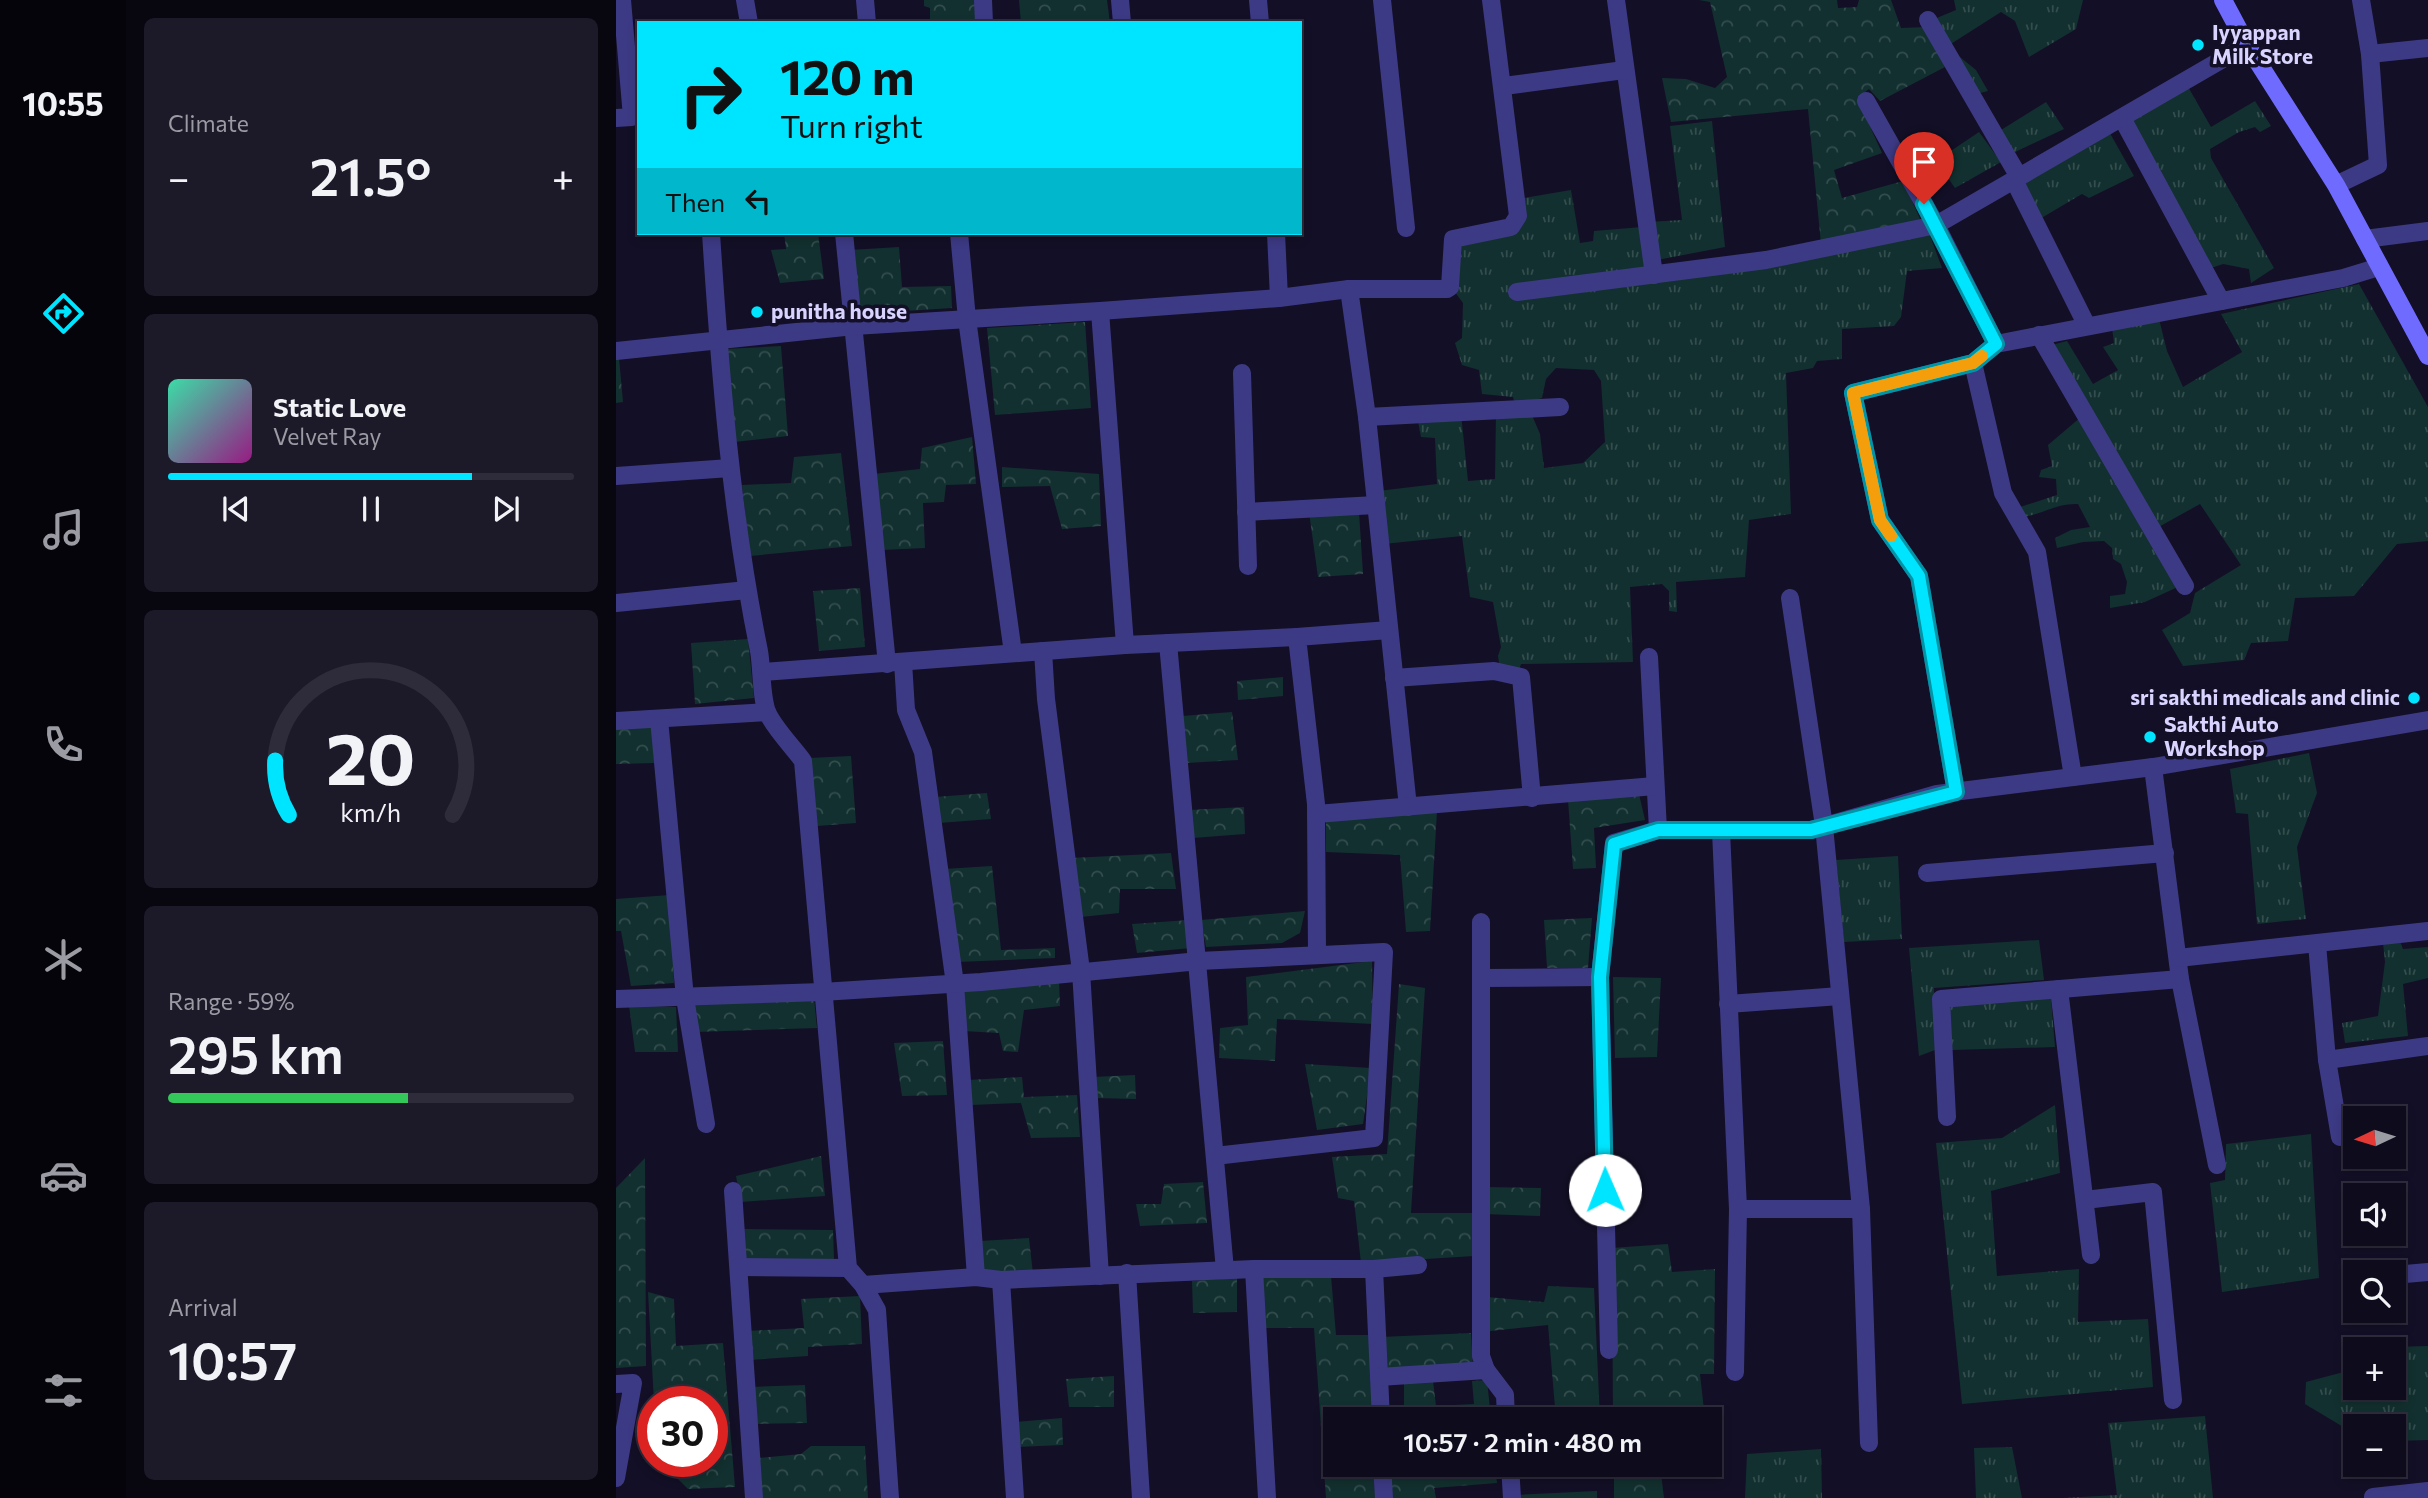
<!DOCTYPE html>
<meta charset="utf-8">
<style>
:root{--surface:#0e0b1c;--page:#1c1929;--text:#f1f3f6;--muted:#9b9ba3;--line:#2e2b3b;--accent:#00e5ff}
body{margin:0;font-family:Commissioner,sans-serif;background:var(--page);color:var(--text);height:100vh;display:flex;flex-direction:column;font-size:26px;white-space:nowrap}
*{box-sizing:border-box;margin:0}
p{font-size:23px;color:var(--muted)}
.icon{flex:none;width:38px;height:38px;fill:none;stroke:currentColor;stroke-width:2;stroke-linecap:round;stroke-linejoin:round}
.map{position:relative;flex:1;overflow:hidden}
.details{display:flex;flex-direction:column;gap:18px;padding:18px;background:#08060f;width:490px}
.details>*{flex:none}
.hud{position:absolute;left:21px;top:21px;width:665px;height:214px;border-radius:0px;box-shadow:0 4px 10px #0003,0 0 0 2px var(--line);background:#00e5ff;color:#111;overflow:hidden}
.needle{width:46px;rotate:266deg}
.fabs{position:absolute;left:1727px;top:1106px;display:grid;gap:14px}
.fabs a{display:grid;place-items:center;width:63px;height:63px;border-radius:0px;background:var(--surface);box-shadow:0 4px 10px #0003,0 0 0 2px var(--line);font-size:35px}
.speed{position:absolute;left:21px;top:1386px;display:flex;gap:14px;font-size:35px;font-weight:700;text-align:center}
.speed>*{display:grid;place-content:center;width:91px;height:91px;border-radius:50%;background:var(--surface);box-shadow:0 4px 10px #0003,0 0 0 2px var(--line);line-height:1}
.speed .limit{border:10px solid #d22;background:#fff;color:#111}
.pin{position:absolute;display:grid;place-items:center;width:60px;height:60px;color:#fff;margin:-72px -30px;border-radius:50% 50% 50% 0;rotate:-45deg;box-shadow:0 0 7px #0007}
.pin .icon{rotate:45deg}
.me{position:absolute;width:77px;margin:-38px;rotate:359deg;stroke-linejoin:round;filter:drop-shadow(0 0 5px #0008)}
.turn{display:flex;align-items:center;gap:24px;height:147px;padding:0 28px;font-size:32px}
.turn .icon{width:91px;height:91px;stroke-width:2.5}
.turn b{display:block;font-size:49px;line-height:60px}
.then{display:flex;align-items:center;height:66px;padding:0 28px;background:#0003;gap:14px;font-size:26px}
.big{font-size:52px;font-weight:600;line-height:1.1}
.details .card{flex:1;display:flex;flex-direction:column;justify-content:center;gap:10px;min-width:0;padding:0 24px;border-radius:10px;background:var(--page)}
.details .dial{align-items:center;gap:0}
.dial svg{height:182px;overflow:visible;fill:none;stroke:var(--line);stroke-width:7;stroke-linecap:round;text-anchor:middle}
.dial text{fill:var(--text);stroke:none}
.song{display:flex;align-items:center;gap:21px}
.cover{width:84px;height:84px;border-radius:10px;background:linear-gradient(135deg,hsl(160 70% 55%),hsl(310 70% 35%))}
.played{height:7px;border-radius:4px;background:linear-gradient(90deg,var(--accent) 75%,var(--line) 75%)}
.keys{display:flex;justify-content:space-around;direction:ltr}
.heat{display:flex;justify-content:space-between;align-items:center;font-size:38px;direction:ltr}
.charge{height:10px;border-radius:5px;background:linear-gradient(90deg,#34c759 59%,var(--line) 0)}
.trip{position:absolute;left:707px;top:1407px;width:399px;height:70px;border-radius:0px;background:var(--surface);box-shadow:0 4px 10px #0003,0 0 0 2px var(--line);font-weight:600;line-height:70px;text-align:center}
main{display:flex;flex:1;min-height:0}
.tab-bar{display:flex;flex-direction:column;width:126px;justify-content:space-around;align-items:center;background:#06040b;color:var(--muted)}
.tab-bar .icon{width:49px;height:49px}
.tab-bar .current{color:var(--accent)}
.tab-bar b{font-size:32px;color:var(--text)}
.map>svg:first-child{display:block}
.grass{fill:url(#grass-tufts)}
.forest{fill:url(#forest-crowns)}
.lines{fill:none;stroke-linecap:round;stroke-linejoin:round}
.minor{stroke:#3d3a85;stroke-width:18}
.secondary{stroke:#6f6bff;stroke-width:18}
.route-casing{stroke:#0095a6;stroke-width:18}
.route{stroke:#00e5ff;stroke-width:12}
.slow{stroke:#f59e0b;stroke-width:12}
.poi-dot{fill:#00e5ff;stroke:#130f26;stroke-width:2.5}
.labels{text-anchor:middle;stroke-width:7;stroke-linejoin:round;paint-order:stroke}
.poi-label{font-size:21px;font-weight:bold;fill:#d9d4ff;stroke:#130f26;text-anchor:start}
</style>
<main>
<nav class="tab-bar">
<b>10:55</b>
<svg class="icon current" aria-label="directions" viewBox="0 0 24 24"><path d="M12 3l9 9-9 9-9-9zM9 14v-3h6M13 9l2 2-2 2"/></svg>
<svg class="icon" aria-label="music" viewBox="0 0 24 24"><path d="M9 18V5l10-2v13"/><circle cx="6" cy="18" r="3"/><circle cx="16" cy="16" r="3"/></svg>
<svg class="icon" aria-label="phone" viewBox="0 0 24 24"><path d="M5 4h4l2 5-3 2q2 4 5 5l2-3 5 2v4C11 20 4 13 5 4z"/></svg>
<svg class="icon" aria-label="climate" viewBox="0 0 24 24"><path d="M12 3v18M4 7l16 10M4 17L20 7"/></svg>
<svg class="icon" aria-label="car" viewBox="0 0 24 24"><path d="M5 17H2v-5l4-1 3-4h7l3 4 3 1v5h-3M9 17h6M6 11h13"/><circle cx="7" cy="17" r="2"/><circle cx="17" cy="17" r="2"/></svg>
<svg class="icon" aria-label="filters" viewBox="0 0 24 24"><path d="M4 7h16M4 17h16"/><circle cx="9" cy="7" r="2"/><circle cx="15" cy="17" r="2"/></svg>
</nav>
<section class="details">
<div class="card"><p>Climate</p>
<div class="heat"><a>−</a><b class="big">21.5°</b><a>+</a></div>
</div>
<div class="card">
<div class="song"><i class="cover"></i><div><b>Static Love</b><p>Velvet Ray</p></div></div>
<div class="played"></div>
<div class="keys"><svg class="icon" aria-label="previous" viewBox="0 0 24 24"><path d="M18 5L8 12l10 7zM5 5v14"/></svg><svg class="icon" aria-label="pause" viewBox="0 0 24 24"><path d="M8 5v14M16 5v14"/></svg><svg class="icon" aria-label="next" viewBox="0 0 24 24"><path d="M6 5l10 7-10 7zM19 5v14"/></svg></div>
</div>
<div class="card dial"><svg viewBox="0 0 100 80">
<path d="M14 69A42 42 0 1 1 86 69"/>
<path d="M14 69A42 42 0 0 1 8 45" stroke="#00e5ff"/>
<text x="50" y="56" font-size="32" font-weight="700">20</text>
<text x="50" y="72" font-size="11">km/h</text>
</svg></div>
<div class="card"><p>Range · 59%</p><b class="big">295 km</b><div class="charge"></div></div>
<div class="card"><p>Arrival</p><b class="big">10:57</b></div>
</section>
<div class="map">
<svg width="1812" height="1498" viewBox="0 0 1812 1498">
<defs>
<pattern id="grass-tufts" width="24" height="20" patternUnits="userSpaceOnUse" patternTransform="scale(1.75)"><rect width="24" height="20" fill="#12302f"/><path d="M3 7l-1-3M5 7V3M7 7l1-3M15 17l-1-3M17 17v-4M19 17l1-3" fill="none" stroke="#344d4e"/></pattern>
<pattern id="forest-crowns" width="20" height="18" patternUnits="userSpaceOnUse" patternTransform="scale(1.75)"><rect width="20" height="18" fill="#12302f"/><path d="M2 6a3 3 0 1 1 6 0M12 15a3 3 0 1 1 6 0" fill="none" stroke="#344d4e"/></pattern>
</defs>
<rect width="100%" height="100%" fill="#130f26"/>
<g class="grass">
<path d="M1338,0H1467L1460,29L1413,57L1399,21L1385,12L1330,47L1316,20L1340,10Z"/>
<path d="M1339,53L1360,70L1372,91L1364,93L1385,130L1430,102L1448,129L1399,152L1381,135Z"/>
<path d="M1571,85L1595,127L1639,101L1655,126L1644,132L1639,127L1623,132L1594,149L1595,158L1658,268L1635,283L1633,269L1607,264L1592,269L1510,119Z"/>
<path d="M1096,121L1109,247L1041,260L1032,222L1066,220L1054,126Z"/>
<path d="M1491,128L1518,176L1473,198L1466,194L1422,220L1400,180Z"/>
<path d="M1363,132L1385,162L1339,188L1320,161Z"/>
<path d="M955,190L964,243L977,241L978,231L1026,227L1033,272L1313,233L1326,268L1291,271L1285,317L1278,326L1226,329V359L1201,361L1197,368L1170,373L1175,514L1133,520L1129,577L1060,582L1061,612L1053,611V591L1046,584L1014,587L1017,662L905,664L902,673L884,669L882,656L885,647L877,602L854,597L846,536L767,544L762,491L821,484L819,438L805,437L801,416L845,414L852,481L879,479L880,413H915L924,434L928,468L967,463L989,442L985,381L978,370L940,368L930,379L926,398L899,406L897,397L866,394L863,370L846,365L839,343L846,338L847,303L836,288V245L895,229L908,198Z"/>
<path d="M1743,284L1812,407V541L1781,544L1738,596L1679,598L1672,641L1635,643L1628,660L1567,666L1546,630L1574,613L1579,593L1625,565L1584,504L1539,529L1432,346L1451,341L1477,384L1502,370L1487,347L1498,343L1496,328L1543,319L1551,351L1567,387L1626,352L1605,314Z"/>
<path d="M1465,417L1564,586L1529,602L1494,608V596L1509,594L1511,582L1505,564L1497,559L1496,548L1488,541L1467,542L1441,548L1439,538L1455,530L1474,527L1462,504C1441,503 1427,514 1407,517L1401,508L1441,495L1440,479L1423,477L1425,470L1436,466L1432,445Z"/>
<path d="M1693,753L1701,793L1681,847L1690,919L1641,924L1632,814L1620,813L1614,769Z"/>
<path d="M1282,856L1286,939L1228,942L1220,860Z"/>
<path d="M1423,940L1428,980L1318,988L1319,1050L1303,1056L1293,948Z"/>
<path d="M1784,941L1787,949L1812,947V978L1787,984L1792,1036L1729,1043L1726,1023L1762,1016L1769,962L1767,943Z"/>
<path d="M1435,998L1439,1047L1336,1050L1332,1006Z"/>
<path d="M1439,1105L1444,1173L1375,1191L1381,1276L1463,1269L1462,1322L1532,1319L1537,1387L1346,1404L1320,1143L1386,1138Z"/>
<path d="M1695,1134L1703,1278L1606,1292L1594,1183L1609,1180L1610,1144Z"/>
<path d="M1812,1346V1440L1778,1441V1426H1740L1739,1443H1732L1729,1428L1689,1404L1690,1382L1739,1369L1740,1388H1778V1349L1746,1348Z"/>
<path d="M1589,1416L1597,1498H1447L1501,1495L1492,1423Z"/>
<path d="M1396,1447L1406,1498H1360L1358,1448Z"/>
<path d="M1205,1449L1206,1498H1129L1131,1454Z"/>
</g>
<g class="forest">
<path d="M308,0H360L361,23H314V8L308,6Z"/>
<path d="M403,0H491L494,23H405Z"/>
<path d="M1083,0H1221L1222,8L1241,7L1243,0H1275L1285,28L1310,27L1329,67L1264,101L1253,89L1241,98L1266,153L1218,170L1226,198L1287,181L1305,221L1205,244L1192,109L1055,122L1046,78L1070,79L1099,88L1111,77L1094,2Z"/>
<path d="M168,233H202L208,279L164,283L155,250L170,249Z"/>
<path d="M283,247L286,287L335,286L336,308L242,314L234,250Z"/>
<path d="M469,322L475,408L379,415L371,328Z"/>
<path d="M165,346L172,436L118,442L109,349Z"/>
<path d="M0,358H3L7,402L0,403Z"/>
<path d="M356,437L360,484L330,485L328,502L307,503L309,548L265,550L257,474L304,469L306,448Z"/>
<path d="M225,453L236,546L134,556L126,485L175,483L178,457Z"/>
<path d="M386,467L483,474L485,526L446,529L434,486L386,487Z"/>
<path d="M693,512H743L747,574L702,577Z"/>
<path d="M244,588L249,647L203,651L197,591Z"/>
<path d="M132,639L138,698L79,704L75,643Z"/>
<path d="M667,677V696L622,700L621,681Z"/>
<path d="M616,712L622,760L570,763L566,716Z"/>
<path d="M37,726L38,763L0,764V727Z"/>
<path d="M235,756L240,823L201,826L193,758Z"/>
<path d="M371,793L375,819L323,823L319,797Z"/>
<path d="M1023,794L1029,820L978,828L980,868L957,869L952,800Z"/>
<path d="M628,807L629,834L577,838L574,810Z"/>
<path d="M821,811L814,931L790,932L784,855L710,852V821Z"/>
<path d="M555,853L560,889H504L503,913L465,917L456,858Z"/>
<path d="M376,866L385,950L439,948V958L341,962L328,869Z"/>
<path d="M54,895L58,983L15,986L5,931H0V899Z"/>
<path d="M689,911L684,933L666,943L590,947L585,920Z"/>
<path d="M976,918L972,968H931L928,920Z"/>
<path d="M573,920L575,948L521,953L516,924Z"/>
<path d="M756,961L757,1024L661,1019L659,1061L603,1058L604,1028L632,1025L630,977Z"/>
<path d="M997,977L1045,978L1041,1057L999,1058Z"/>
<path d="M443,980L444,1006L408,1010L402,1052L387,1051L383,1033L347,1031L346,988Z"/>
<path d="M783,984L809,988L795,1213H860L858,1256L745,1263L738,1201L722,1198L716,1157L771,1154Z"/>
<path d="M198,998L201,1028L79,1032L75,1002Z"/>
<path d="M13,1005L60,1007L62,1052H19Z"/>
<path d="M327,1041L331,1095L286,1096L278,1043Z"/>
<path d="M689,1064L755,1068L747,1124L701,1130Z"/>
<path d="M519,1075L520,1099L479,1098L477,1077Z"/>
<path d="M406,1077L408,1097L461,1095L464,1137L415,1138L405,1103L355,1105L352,1080Z"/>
<path d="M205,1156L209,1196L125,1202L120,1176Z"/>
<path d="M29,1158L30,1366L0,1368V1188Z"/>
<path d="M587,1182L591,1223L524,1226L520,1204H545L548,1184Z"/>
<path d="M869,1187L925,1188L924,1216L868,1214Z"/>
<path d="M126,1229L217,1230L218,1259H129Z"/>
<path d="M413,1238L417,1274H364V1241Z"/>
<path d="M1052,1244L1056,1272L1099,1269L1098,1374H1084L1089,1419H997L996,1248Z"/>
<path d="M644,1274L715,1276L720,1335H755L757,1419H719V1465H758L759,1498H710L698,1328H646Z"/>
<path d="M621,1278V1312L577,1313L576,1281Z"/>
<path d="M932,1286L978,1288L984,1419H940L932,1325L874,1331L871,1297L928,1302Z"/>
<path d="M32,1292L58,1299L60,1346L107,1343L119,1487L72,1489L44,1461H96V1402H38Z"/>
<path d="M244,1296L246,1344L192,1347V1356L133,1360L131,1331L188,1328L185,1299Z"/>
<path d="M855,1333L857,1367L768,1372L765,1337Z"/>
<path d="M498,1376V1407H453L450,1379Z"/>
<path d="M871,1380L875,1419H770V1416L788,1414V1382L817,1381L820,1406L858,1404L856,1381Z"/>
<path d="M189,1385L191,1423L139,1424L136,1387Z"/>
<path d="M446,1418L447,1445L400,1447L399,1422Z"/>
<path d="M195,1446H249L252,1498H144L142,1458L185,1454Z"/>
<path d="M772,1465H879L881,1483L818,1488L820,1498H774Z"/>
<path d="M998,1465H1044L1048,1498H998Z"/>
<path d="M981,1491V1498H900V1495Z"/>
</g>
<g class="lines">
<g class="minor">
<path d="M129,0L133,23"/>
<path d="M249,0L251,23"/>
<path d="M367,0L368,23"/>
<path d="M504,0L506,23"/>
<path d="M642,0L644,23"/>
<path d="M766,0L790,228"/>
<path d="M1000,0L1038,275"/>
<path d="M1312,20L1403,177"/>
<path d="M1754,54L1812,48"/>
<path d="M888,86L1008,70"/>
<path d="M1250,101L1320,225L1380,344"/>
<path d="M0,118L16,117L6,0"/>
<path d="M1506,118L1605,301"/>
<path d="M1398,180L1471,326"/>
<path d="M1720,185L1762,165L1754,54L1745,0"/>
<path d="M95,233C104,373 115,513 143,651C146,667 145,701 152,714C160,730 176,746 187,761L232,1268L247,1285L261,1310L274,1498"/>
<path d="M228,233L271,664"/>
<path d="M343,233L351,319L397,653"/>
<path d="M660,233L663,298"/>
<path d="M1749,239L1812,231"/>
<path d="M733,289L751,417L792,807"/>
<path d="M901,292L1150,260L1320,225L1631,45"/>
<path d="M484,311L509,645"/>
<path d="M1423,335L1569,586"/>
<path d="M0,351L238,326L484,311L663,298L733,289H831L834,287L837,239L895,227L902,216L875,0"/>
<path d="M1357,363L1387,493L1421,552L1457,777"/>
<path d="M626,373L632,566"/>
<path d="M751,417L944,407"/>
<path d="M0,476L114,468"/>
<path d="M630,512L760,505"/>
<path d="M1174,598L1208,826L1245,1209"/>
<path d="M0,603L131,590"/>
<path d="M552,643L609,1270"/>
<path d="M427,651L430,699L465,971L484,1276"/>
<path d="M1033,657L1042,830"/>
<path d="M287,662L290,710L307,752L339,984L360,1277"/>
<path d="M147,672L509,645L681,637"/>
<path d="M778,678L878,671L905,677L916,798"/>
<path d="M43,719L69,998L90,1124"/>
<path d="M0,721L151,712"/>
<path d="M1537,767L1564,979L1601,1165"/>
<path d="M1340,792L1303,576L1264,520L1237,393L1357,363L1380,344L1727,278L1763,267"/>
<path d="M701,814L1039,786"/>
<path d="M1105,831L1122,1209H1245L1253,1443"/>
<path d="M1311,873L1549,853"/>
<path d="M865,922V1356L870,1370L889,1395L890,1419"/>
<path d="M1701,944L1711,1060L1724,1137"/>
<path d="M701,955L700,804L681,637L773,630"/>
<path d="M1562,958L1812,931"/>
<path d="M866,978L984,977"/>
<path d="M1443,989L1475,1255"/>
<path d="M0,999L206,992L365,982L583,961L768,952L758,1138L599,1156"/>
<path d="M1112,1004L1224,996"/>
<path d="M1711,1060L1812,1046"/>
<path d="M1331,1117L1325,999L1564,979"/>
<path d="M117,1191L138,1498"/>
<path d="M1469,1200L1537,1192L1557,1400"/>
<path d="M123,1267L232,1268"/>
<path d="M638,1269L651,1498"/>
<path d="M758,1269L765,1419"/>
<path d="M511,1273L525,1498"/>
<path d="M1778,1275L1812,1272"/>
<path d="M1738,1279H1740"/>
<path d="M385,1280L399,1498"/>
<path d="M247,1285L360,1277L385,1280L638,1269H758L802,1265"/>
<path d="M993,1350L984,977L998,843L1042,830H1195L1321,794L1537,767L1812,720"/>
<path d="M1119,1372L1122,1209"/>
<path d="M763,1377L870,1370"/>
<path d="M0,1384L17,1383L0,1478"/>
<path d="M766,1465L768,1498"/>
<path d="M894,1465L896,1498"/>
<path d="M1757,1497L1812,1491"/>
</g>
<path class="secondary" d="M1607,0L1631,45L1720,185L1812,356"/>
</g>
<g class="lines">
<g class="route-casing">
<path id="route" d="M989,1190L984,977L998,844L1042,830H1195L1340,792L1303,576L1264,520L1237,393L1357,363L1380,344L1308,204"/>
</g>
<use href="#route" class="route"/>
<path class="slow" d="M1275,536L1264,520L1237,393L1357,363L1366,356"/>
</g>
<g class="poi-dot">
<circle cx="1582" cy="45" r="7"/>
<circle cx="141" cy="312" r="7"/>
<circle cx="1798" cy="698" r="7"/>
<circle cx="1534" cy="737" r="7"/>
</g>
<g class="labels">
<g class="poi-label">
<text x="1596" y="40">Iyyappan<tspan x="1596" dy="24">Milk Store</tspan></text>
<text x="155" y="319">punitha house</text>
<text x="1784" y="705" text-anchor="end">sri sakthi medicals and clinic</text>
<text x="1548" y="732">Sakthi Auto<tspan x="1548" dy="24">Workshop</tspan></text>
</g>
</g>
</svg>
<div class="fabs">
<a><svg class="needle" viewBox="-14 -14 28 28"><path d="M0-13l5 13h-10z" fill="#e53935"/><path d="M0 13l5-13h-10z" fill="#9b9ba3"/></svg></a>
<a><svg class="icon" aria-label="sound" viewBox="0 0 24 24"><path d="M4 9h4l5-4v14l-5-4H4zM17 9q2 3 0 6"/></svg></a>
<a><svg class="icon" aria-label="search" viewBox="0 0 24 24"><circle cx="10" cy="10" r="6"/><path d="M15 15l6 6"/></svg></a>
<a>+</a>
<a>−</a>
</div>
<div class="speed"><div class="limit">30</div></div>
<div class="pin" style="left:1308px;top:204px;background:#d93025"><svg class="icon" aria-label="arrive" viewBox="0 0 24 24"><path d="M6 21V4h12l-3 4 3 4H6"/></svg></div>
<svg class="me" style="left:989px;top:1190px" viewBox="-20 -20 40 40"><circle r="19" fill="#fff"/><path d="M0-13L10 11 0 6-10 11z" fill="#00e5ff"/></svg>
<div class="trip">10:57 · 2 min · 480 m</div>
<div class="hud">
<div class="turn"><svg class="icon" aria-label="right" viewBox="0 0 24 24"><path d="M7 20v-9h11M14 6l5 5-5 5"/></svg><div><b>120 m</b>Turn right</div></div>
<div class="then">Then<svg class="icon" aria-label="left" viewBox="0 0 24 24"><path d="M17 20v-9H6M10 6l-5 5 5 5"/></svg></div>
</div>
</div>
</main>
